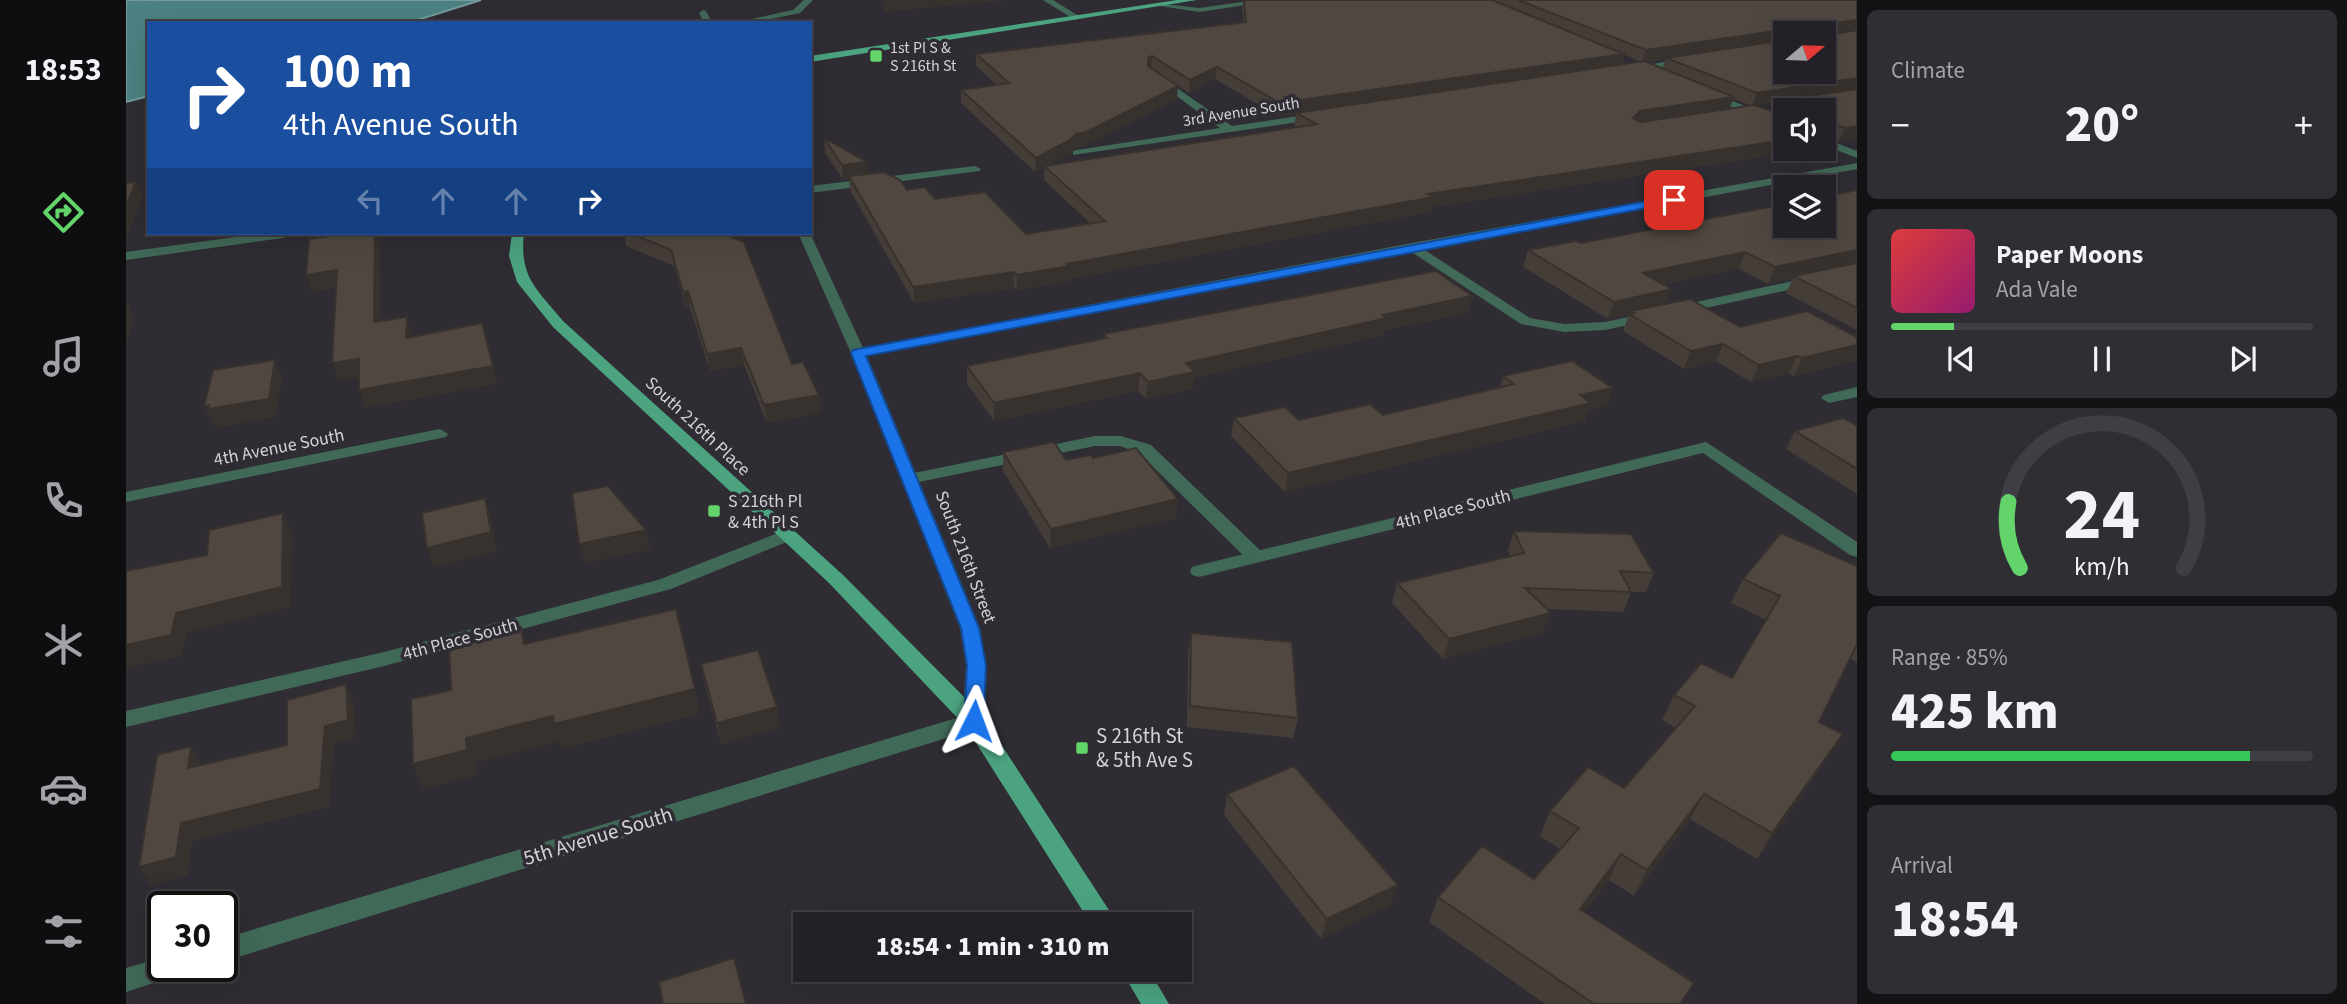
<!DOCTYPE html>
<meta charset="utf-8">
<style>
:root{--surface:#232127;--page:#2f2e33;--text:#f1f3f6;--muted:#a3a3a7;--line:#403e44;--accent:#62d469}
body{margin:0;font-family:"Source Sans 3",sans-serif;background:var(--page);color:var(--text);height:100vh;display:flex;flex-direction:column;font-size:26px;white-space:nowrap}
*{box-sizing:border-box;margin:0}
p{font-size:23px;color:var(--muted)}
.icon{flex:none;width:38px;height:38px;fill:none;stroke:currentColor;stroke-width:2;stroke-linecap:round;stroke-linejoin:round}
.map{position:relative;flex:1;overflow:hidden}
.details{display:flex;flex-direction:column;gap:10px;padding:10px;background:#131215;width:490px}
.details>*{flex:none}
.guide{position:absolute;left:21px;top:21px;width:665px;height:214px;border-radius:0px;box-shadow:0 7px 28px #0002,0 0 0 2px var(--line);background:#1a4fa0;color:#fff;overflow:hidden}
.needle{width:46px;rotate:71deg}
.fabs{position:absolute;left:1647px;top:21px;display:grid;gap:14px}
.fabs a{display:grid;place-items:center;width:63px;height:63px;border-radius:0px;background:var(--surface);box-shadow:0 7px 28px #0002,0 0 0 2px var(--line);font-size:35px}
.speed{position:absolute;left:21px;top:891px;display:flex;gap:14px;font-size:35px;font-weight:700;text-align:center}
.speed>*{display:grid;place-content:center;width:91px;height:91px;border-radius:50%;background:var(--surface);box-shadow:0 7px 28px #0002,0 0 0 2px var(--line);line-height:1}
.speed .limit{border:4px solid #111;border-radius:10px;background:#fff;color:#111}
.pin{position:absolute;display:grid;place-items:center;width:60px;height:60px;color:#fff;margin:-30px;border-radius:14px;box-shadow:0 4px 10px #0006}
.me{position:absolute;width:77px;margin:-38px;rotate:3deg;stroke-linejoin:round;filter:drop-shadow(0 0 5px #0008)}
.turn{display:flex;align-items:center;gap:24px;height:147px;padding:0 21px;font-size:32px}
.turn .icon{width:91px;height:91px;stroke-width:2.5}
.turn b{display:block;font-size:49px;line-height:60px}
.lanes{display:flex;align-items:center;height:66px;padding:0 21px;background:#0003;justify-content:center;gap:35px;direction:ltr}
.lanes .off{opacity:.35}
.big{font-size:52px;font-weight:800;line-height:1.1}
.details .widget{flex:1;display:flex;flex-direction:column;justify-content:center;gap:10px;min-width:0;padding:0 24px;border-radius:10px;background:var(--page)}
.details .dial{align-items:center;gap:0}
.dial svg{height:182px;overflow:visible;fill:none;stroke:var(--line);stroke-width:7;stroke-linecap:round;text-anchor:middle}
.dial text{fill:var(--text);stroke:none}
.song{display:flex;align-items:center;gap:21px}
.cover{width:84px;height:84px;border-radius:10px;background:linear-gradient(135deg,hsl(0 70% 55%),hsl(320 70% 35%))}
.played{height:7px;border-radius:4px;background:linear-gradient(90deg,var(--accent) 15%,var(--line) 15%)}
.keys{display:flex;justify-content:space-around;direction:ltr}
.heat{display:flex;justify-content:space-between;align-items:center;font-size:38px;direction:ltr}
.charge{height:10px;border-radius:5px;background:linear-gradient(90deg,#34c759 85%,var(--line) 0)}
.trip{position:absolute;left:667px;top:912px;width:399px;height:70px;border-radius:0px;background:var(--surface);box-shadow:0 7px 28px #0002,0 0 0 2px var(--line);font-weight:800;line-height:70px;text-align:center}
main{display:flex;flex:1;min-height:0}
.menu{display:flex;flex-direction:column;width:126px;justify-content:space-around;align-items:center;background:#0e0d10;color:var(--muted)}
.menu .icon{width:49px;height:49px}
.menu .selected{color:var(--accent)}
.menu b{font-size:32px;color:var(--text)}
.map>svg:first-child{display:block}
.water{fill:#4b8281;stroke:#749a9b;stroke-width:2}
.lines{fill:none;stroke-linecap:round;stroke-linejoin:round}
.service{fill:#416958;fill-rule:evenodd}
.minor{fill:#416958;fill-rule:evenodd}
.primary{fill:#4ba380;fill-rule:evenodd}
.wall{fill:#453d38;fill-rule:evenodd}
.shaded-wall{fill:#38322e}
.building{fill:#504741;stroke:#38322e;stroke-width:2}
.route{fill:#1a73e8;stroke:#114b97;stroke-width:2}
.poi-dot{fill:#62d469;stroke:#2f2c34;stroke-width:2.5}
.labels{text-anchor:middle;stroke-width:7;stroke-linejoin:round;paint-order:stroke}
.far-poi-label{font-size:16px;fill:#d4d2d8;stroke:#2f2c34;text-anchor:start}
.far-street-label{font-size:16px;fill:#d4d2d8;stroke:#2f2c34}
.street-label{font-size:18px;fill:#d4d2d8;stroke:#2f2c34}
.poi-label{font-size:18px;fill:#d4d2d8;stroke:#2f2c34;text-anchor:start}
.near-poi-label{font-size:21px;fill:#d4d2d8;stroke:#2f2c34;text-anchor:start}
.near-street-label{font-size:21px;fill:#d4d2d8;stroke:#2f2c34}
</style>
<main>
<nav class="menu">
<b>18:53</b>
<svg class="icon selected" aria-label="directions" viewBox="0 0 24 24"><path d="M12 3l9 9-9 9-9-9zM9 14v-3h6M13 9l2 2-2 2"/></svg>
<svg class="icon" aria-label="music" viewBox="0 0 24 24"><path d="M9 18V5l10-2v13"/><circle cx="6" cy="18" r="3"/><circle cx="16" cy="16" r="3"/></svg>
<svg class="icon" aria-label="phone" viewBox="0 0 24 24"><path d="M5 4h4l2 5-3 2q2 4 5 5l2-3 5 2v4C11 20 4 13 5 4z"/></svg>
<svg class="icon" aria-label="climate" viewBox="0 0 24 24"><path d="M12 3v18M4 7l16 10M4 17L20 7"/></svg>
<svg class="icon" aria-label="car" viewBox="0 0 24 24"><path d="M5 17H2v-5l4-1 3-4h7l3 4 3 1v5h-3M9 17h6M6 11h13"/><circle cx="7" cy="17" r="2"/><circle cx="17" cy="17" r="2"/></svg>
<svg class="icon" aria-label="filters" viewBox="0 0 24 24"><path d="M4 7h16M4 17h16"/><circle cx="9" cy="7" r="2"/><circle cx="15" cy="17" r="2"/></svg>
</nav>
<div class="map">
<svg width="1731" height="1004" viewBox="0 0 1731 1004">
<rect width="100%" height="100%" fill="#2f2c34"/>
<path class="water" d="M0,0H355L282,23H23V96L0,102Z"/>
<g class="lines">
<g class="service">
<path d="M678,0H687L674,13H668V9Z"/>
<path d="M849,166L855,169L853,171L684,193V186Z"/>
<path d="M969,436H995L1025,445L1137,553L1139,557L1137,561H1123L1013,453L994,446H969L783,484L774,479L783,474Z"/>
</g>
<g class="minor">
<path d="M917,0H927L956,18L949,20Z"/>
<path d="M1130,0H1152L1073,12L1034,6L1038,4L1073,8Z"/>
<path d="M671,9L674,13L626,23H608Z"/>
<path d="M577,10L580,11L586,23H578L573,13Z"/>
<path d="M1560,58L1563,59V63L1504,72L1499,69Z"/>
<path d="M1032,75L1106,126L1193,113L1198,116L1193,119L947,155V151L951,150L1094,128L1029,80L1027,78Z"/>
<path d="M1584,92L1659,122V129L1581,97L1579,95Z"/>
<path d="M1698,138L1731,151V158L1698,145Z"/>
<path d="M1731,163V169L1297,249L1404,318L1438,324L1479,322L1521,313L1528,317L1526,320L1479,330L1438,332L1395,324L1284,251L741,356L854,628L860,665L859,721L856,727L96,962V939L837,716L840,665L834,628L725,353L672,233H684L737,348L1286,243Z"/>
<path d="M139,233L163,234L157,238L0,260V252Z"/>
<path d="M1731,267V275L1552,314L1545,310L1552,306Z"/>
<path d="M1731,387V397L1703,403L1695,398L1698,395Z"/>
<path d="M314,429L322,434L320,437L0,502V492Z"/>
<path d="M1580,442L1731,542V557L1724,555L1577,453L1073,577L1066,575L1064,571L1066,567L1073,565Z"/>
<path d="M662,529L671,535L668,539L545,589L258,666L0,727V711L258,652L532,580Z"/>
<path d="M37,957V966H59L55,974L0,992V968Z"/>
</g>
<g class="primary">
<path d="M1051,0H1071L684,62V56Z"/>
<path d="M386,233H398C393,278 411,289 437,321L717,575L856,715L992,924H965L840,727L703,583L427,327L391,282L383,256Z"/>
<path d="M995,970H1023L1043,1004H1015Z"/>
</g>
</g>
<g class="wall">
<path d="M1117,0H1731V138L1713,141L1699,137L1698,110H1659V149L1677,151L1306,207L1305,212L943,279V281L891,290L888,288L788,303L724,190L723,179H717L699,153L698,138L741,162L742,174L900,234L964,223L918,180V167L909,172L835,103V90L871,85L850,66V54L1118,23L1116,8ZM1659,33H1698L1659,72ZM1498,55L1504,57L1515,62L1495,65ZM1540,59L1536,69L1519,62ZM1042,79L1063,93L1089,79L1152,116L1170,114L1168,126L1171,127L922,165L944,154L950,148L959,146L1051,99ZM1607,99L1624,105L1604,108ZM1651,102L1647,111L1630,105Z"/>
<path d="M1731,190V330L1660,293L1667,278L1642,284L1613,269L1537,284L1541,303L1614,327L1731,337V360L1668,376L1663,373L1625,382L1590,361L1558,369L1497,331L1503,314L1482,319L1397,267L1402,250L1455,243Z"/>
<path d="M498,233H596L666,364L695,413L641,423L618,365L584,371L564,308H560L548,266L500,246Z"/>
<path d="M1342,313L1258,330L1257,335L1068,378L1067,389L1020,399L1012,391L868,421L841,384V366L977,339V334Z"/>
<path d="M1377,376L1487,388L1481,406L1463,410L1459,421L1159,492L1105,436L1108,418L1173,420L1257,415L1374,388Z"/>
<path d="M1731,426V494L1660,449L1669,431Z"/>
<path d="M877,452L940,460L967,458L1050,518L924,548L877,471Z"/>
<path d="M1388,531L1528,573L1520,592H1505L1497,612L1421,609L1417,633L1317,659L1266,603L1271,583L1384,556L1382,550Z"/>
<path d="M1731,566V662L1724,659L1693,722L1701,759L1631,859L1564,819L1508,896L1483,880L1458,912L1555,1004H1419L1303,922L1312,897L1408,879L1434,849L1414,836L1424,811L1498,788L1550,728L1536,720L1548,695L1606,678L1640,620L1605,603L1617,579Z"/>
<path d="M1065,633L1172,718L1167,738L1061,727L1062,653Z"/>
<path d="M575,664L654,728L595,744L579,685Z"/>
<path d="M1101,794L1265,905L1195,939L1098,815Z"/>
</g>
<g class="shaded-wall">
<path d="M757,0H882L758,12Z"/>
<path d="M1731,20V30L1698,35L1702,24Z"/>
<path d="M1663,29L1661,33H1659V40L1516,62L1520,50Z"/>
<path d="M1498,54L1494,66L1170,113V114L1152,116L1154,103Z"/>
<path d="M1026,56L1025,69L1021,70L1022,58Z"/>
<path d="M1091,67L1089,79L1063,93L1064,80Z"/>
<path d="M1731,78V89L1626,106L1631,93Z"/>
<path d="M1052,86L1051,99L959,146L950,148L944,154L909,172L910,158L950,134Z"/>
<path d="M1608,97L1603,110L1503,131L1507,118L1514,111Z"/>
<path d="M1731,126V138L1713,141L1719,128Z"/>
<path d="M1659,140V149H1678L1677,151L1306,207L1305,212L943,279V281L891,290V275L941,264L1302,194Z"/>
<path d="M741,162L742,176H723V179H717L716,165Z"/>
<path d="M10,182L17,197L0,239V206Z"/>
<path d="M249,233H250L254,245V339L248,322Z"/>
<path d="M1731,250V263L1667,276V278L1642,284L1649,267Z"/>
<path d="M1619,252L1613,269L1511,289L1517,273Z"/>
<path d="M211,270L217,287L186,292L180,275Z"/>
<path d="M888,272V288L788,303L787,287Z"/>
<path d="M1546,289L1540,306L1504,311L1503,314L1482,319L1488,302Z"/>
<path d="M562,291L564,308H560L557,292Z"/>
<path d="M1346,296L1342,313L1258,330L1257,335L1068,378L1067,389L1020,399L1022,382L1060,363L1257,315Z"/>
<path d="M1,302L9,319L0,342V304Z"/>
<path d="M281,317L286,334V356L280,338Z"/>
<path d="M356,323L372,384L239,408L233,390Z"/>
<path d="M1597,344L1590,361L1558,369L1565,351Z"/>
<path d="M1731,345V360L1668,376L1676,358Z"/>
<path d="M615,348L618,365L584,371L581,354Z"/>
<path d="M1671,356L1663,373L1625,382L1633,365Z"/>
<path d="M233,359L239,377L213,380L206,363Z"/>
<path d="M149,360L156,378L150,417L91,428L89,424L87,425L78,406Z"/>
<path d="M1014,373L1012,391L868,421V403Z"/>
<path d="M1487,388L1481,406L1463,410L1459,421L1159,492L1162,473Z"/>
<path d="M693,395L695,413L641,423L638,405Z"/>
<path d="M359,498L365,517L371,552L308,567L301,548Z"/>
<path d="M1052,499L1050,518L924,548L925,529Z"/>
<path d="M157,513L166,533L165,607L61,633L56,656L0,668V645L50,613Z"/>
<path d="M520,530L524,550L459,563L453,544Z"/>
<path d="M1425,613L1417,633L1317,659L1323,639Z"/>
<path d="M395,627L403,651L398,644Z"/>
<path d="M220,684L228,703L230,738L208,744L203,807L66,841L62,875L25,886L13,867L55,823L199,726Z"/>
<path d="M569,689L574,714L436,749L433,742L350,763L351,775L297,789L287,764L340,738L427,716Z"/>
<path d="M651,707L654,728L595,744L591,723Z"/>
<path d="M1717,734L1701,759L1631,859L1646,833Z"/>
<path d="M65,746L76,765L62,768Z"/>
<path d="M1578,794L1564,819L1508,896L1521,870Z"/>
<path d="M1495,854L1483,880L1441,935L1454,909Z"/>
<path d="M1272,885L1265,905L1195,939L1201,919Z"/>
</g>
<g class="building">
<path d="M1118,0H1366L1498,54L1154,103L1091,67L1064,80L1026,56L1022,58V66L1052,86L960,132L950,134L944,140L910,158L835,90L883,83L850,54L1120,22Z"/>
<path d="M1392,0H1731V20L1702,24L1700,32L1703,35L1731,30V78L1631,93L1540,58L1659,40V72H1698V33H1666V31L1663,29L1520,50Z"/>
<path d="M1518,61L1608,97L1514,111L1507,118L1515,122L1628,105L1659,115V140L1302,194L1308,197L941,264L943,266L891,275L888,272L787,287L723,176L758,172L774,180L781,190L799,187L809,199L859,192L900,234L979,221L918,166L1191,124L1170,113Z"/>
<path d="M1731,89V126L1719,128L1702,122L1701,131H1698V110H1666V107L1651,101Z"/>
<path d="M698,138L741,162L716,165Z"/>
<path d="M10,182L0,206V183Z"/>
<path d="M1731,190V250L1649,267L1619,252L1517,273L1546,289L1488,302L1402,250L1450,241L1455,243L1659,204V226H1698V197Z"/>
<path d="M226,233H249L248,322L281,317L280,338L356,323L367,366L233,390V359L206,363L211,270L180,275L183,239Z"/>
<path d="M504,233H596L618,242L666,364L677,362L693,395L638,405L615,348L581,354L562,291L557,292L545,250Z"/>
<path d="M1731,263V308L1667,276Z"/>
<path d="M1310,271L1346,296L1257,315L1261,318L1060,363L1069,372L1022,382L1014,373L868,403L841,366L981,338L977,334Z"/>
<path d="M1564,299L1614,327L1681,311L1731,337V345L1676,358L1671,356L1633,365L1597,344L1565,351L1503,314L1508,313L1504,311Z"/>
<path d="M149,360L143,399L82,409L83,405L78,406L87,370Z"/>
<path d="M1446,361L1487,388L1454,395L1465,403L1162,473L1108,418L1159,407L1173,420L1244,404L1257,415L1388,384L1377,376Z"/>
<path d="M1717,418L1731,426V469L1669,431Z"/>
<path d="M928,442L940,460L965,455L967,458L1010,448L1052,499L925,529L877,452Z"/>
<path d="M482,486L520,530L453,544L446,493Z"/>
<path d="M359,498L365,532L301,548L296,513Z"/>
<path d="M157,513L156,587L50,613L45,635L0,645V571L81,555L83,530Z"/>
<path d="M1388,531L1505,534L1528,573L1494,571L1505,592L1399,588L1425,613L1323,639L1271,583L1398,553Z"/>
<path d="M1655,533L1731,566V644L1693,722L1717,734L1646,833L1578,794L1521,870L1495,854L1454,909L1568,983L1554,1004H1468L1312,897L1356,846L1408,879L1453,828L1424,811L1462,767L1498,788L1569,706L1548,695L1575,663L1606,678L1654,596L1617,579Z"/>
<path d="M550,609L569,689L428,724L427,716L340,738L341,750L287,764L285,699L325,690L323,643L395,627L398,644Z"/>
<path d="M1065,633L1166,642L1172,718L1064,706Z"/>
<path d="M632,650L651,707L591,723L575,664Z"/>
<path d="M220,684L222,720L199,726L194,789L55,823L50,857L13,867L31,755L65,746L62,768L161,745V700Z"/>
<path d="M1168,766L1272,885L1201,919L1101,794Z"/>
<path d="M608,958L620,1004H537L533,982Z"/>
</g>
<path class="route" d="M1548,196L1553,200L1552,202L740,356L853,628L860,665L858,721L855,726L848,728L841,726L838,721L841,665L835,628L725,353L727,350Z"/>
<g class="poi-dot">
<rect x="743" y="49" width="14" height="14" rx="3.5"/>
<rect x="581" y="504" width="14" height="14" rx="3.5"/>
<rect x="949" y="741" width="14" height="14" rx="3.5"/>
</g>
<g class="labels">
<g class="far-poi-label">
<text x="764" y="53">1st Pl S &amp;<tspan x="764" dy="18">S 216th St</tspan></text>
</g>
<g class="far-street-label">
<text transform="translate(1115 111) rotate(-9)" y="6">3rd Avenue South</text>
</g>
<g class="street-label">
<text transform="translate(572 426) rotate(43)" y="6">South 216th Place</text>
<text transform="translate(153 447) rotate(-11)" y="6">4th Avenue South</text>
<text transform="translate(1327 509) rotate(-14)" y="6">4th Place South</text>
<text transform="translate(840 557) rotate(69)" y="6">South 216th Street</text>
<text transform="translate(334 639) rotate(-15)" y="6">4th Place South</text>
</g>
<g class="poi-label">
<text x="602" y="507">S 216th Pl<tspan x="602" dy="21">&amp; 4th Pl S</tspan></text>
</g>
<g class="near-poi-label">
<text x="970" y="743">S 216th St<tspan x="970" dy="24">&amp; 5th Ave S</tspan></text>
</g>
<g class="near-street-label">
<text transform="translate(472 836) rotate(-17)" y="7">5th Avenue South</text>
</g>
</g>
</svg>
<div class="fabs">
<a><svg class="needle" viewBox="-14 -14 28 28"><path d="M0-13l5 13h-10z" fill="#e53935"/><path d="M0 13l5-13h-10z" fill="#a3a3a7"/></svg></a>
<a><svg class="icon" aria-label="sound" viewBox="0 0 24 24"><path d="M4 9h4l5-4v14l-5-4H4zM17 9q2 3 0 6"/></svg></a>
<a><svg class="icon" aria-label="layers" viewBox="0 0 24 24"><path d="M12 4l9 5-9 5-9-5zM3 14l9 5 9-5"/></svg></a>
</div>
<div class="speed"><div class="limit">30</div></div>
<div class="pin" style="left:1548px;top:200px;background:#d93025"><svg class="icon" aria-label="arrive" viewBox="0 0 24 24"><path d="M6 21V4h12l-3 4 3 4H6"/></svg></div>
<svg class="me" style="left:848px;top:721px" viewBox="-20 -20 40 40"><path d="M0-17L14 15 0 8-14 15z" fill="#1a73e8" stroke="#fff" stroke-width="4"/></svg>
<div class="trip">18:54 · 1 min · 310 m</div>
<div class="guide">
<div class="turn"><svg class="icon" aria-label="right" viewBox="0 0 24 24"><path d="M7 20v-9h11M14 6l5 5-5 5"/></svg><div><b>100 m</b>4th Avenue South</div></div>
<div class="lanes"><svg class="icon off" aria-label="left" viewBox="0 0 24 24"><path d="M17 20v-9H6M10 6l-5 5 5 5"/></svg><svg class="icon off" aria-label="ahead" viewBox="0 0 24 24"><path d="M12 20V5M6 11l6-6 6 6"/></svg><svg class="icon off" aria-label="ahead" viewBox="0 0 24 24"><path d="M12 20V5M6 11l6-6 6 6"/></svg><svg class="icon" aria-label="right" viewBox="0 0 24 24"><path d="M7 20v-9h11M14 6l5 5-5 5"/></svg></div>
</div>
</div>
<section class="details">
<div class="widget"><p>Climate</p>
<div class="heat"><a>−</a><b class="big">20°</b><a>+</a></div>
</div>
<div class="widget">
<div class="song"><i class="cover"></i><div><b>Paper Moons</b><p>Ada Vale</p></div></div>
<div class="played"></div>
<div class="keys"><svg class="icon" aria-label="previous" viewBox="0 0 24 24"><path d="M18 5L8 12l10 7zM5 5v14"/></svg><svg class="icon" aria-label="pause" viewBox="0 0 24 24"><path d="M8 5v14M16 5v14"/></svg><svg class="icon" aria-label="next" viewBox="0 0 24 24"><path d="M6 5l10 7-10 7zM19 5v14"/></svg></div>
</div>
<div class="widget dial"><svg viewBox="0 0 100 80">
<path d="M14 69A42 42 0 1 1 86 69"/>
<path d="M14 69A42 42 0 0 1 9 40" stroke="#62d469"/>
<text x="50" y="56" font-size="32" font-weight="700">24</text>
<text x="50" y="72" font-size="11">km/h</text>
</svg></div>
<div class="widget"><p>Range · 85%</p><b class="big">425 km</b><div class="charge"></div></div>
<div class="widget"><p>Arrival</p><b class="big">18:54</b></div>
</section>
</main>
